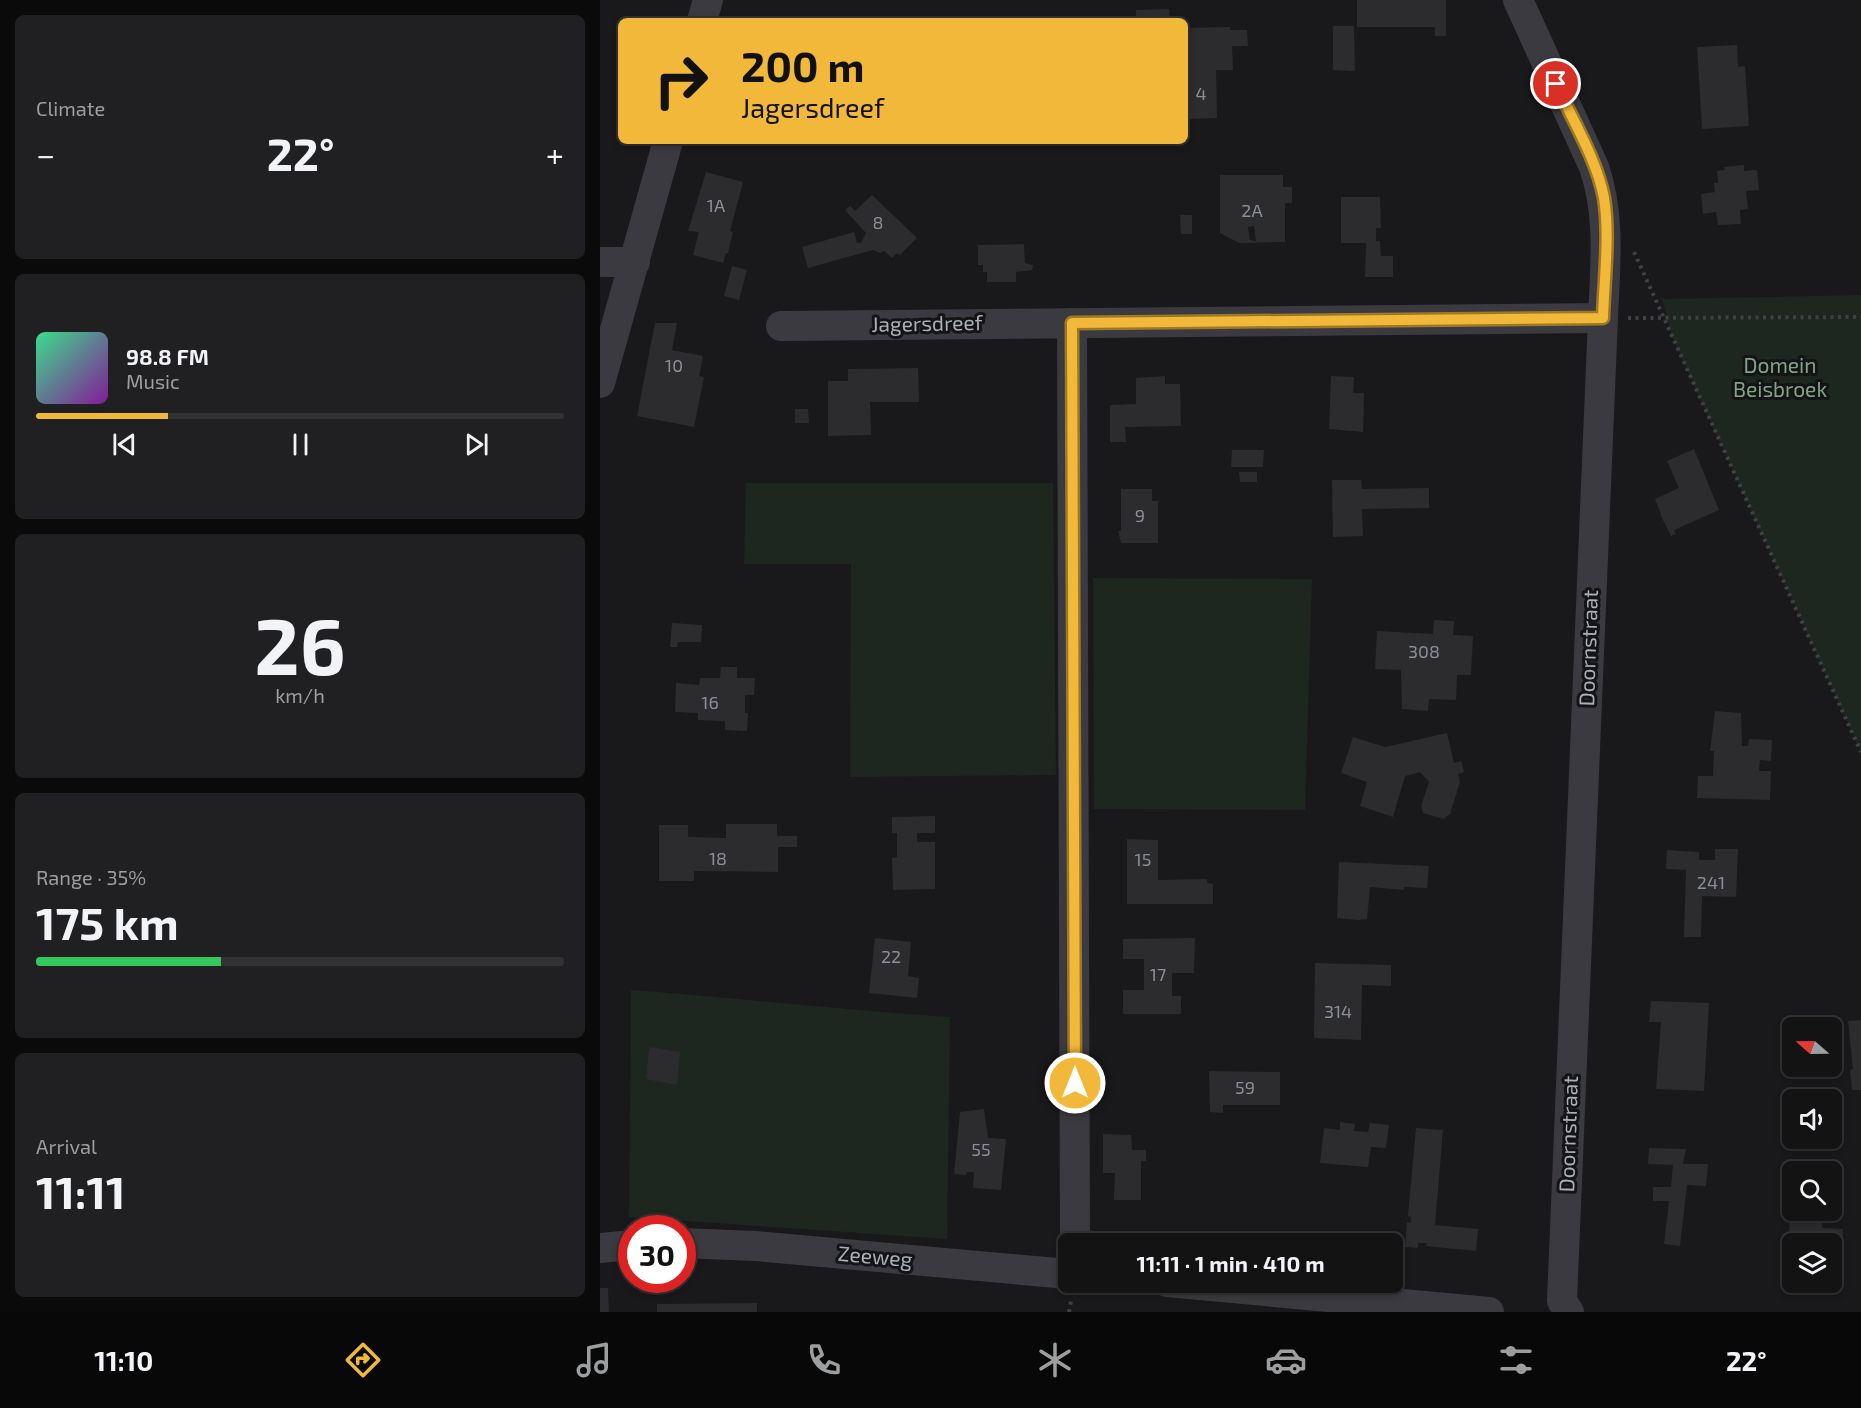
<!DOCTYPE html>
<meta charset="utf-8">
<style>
:root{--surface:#131314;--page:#202022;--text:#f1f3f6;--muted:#9d9ea0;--line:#323234;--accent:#f2b839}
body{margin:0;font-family:"Exo 2",sans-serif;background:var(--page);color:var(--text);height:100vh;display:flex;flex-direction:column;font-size:22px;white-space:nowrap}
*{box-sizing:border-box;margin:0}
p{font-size:20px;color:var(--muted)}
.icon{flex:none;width:33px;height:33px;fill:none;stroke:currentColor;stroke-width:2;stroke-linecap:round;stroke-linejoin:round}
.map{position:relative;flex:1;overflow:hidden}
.panel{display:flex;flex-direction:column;gap:15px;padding:15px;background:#0a0a0b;width:600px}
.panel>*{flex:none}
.top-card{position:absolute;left:18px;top:18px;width:570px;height:126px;border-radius:9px;box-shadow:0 3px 9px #0003,0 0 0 2px var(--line);background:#f2b839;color:#111;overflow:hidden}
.needle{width:39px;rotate:290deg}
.controls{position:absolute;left:1182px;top:1017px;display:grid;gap:12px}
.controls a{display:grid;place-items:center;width:60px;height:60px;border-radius:9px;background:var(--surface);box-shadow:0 3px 9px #0003,0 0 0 2px var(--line);font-size:30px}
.speed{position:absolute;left:18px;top:1215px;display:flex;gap:12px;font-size:30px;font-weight:700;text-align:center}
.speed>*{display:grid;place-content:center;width:78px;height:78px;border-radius:50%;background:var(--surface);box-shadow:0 3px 9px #0003,0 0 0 2px var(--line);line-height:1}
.speed .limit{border:9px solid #d22;background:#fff;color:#111}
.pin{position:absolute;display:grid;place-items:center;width:51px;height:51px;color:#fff;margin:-26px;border:3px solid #fff;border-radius:50%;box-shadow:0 2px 6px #0007}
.me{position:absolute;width:66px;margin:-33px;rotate:0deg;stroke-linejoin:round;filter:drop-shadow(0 0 4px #0008)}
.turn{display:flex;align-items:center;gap:21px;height:126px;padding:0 24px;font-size:27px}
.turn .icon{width:78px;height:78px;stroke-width:2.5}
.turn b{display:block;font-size:42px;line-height:51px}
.big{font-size:45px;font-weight:700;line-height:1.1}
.panel .widget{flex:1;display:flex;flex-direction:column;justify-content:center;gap:9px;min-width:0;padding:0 21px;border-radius:9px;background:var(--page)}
.panel .dial{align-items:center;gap:0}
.dial b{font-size:78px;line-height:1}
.song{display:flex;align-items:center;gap:18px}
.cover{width:72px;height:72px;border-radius:9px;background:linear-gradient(135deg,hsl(150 70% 55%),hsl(290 70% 35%))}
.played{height:6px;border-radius:3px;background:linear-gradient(90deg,var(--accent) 25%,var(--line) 25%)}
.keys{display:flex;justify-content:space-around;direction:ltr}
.heat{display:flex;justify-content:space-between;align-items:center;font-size:33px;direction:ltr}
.charge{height:9px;border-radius:4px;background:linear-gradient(90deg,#34c759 35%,var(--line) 0)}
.trip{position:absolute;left:458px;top:1233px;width:345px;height:60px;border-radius:9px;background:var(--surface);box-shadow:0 3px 9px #0003,0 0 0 2px var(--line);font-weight:700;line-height:60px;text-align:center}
.tabs{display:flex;height:96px;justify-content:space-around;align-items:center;background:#080808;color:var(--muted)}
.tabs .icon{width:42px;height:42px}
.tabs .current{color:var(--accent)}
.tabs b{font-size:27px;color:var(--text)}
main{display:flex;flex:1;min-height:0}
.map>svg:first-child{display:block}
.green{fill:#1e2620}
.building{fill:#2c2c2f;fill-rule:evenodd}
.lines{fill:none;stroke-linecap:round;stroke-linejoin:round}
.path{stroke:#404147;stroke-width:4;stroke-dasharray:3 4.5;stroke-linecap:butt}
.minor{stroke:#3a3a40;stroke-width:30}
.route-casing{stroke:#9d7825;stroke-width:15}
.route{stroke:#f2b839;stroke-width:10}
.labels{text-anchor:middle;stroke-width:6;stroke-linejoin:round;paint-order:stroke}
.number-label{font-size:18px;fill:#8a8e96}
.street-label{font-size:21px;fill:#abafba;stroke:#141416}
.park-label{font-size:21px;fill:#82a585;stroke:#141416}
</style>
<main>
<section class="panel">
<div class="widget"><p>Climate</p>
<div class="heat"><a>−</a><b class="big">22°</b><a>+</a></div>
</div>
<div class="widget">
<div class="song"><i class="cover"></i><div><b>98.8 FM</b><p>Music</p></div></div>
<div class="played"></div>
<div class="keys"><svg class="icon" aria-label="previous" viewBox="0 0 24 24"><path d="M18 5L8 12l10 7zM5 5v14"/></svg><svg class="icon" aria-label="pause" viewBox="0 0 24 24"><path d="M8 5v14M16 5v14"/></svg><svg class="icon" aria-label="next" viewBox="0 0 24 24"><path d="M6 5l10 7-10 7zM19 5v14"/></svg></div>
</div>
<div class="widget dial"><b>26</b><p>km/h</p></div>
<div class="widget"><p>Range · 35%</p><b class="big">175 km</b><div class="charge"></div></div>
<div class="widget"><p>Arrival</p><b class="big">11:11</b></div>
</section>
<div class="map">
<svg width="1261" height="1312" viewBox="0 0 1261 1312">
<rect width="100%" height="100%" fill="#19191b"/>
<g class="green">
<path d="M1261,295V752L1072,337L1062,299Z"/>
<path d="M146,483H453L456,775L250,777L251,564H144Z"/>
<path d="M493,578L712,579L705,810L494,809Z"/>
<path d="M31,990C138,998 244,1010 350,1017L347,1239L29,1217Z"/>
</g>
<g class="building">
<path d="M757,0H846V36H835V27H757Z"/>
<path d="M569,9L570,21H536V10Z"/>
<path d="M733,26H754L755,71L733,70Z"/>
<path d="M630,27V30H647L648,46H632L633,70H616L617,118L585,119V28Z"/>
<path d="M1137,45L1138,67L1145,66L1149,126L1102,129L1097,47Z"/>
<path d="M249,141H266L267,145L249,146Z"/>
<path d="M1144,165V171L1157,170L1159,190L1146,191L1148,209L1140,210L1141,224L1118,225L1116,212L1103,214L1101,194L1115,192L1114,183H1118L1117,171L1125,170L1124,167Z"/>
<path d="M106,172L143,182L130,231L133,232L128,253H126L123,263L93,255L99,232L88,231Z"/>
<path d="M620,175H683V187H692V203H685V242L639,243L620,233ZM654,226L656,241L650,240L648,227Z"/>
<path d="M272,195L317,238L300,255L297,253L292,258L284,251L280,253L273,250L208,268L202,247L254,232L257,243H261L266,233L245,210L250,206L255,211Z"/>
<path d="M741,197H780L781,228H776V241H780L781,256H793V277H765L766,243H741Z"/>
<path d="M580,215H592V234H581Z"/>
<path d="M424,244L425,263L433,265L432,270L416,272V282H387V272H383V265H378V245Z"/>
<path d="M132,266L147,270L139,300L124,296Z"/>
<path d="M55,323H77L72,350L103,356L99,376L104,377L94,427L37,416Z"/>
<path d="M318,368L319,402H270L271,435L228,436V381H248V369Z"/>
<path d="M565,376V384H580L581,426L525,427L526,442H510V405L536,404V378Z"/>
<path d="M731,376L754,377L753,393H764L763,432L729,429Z"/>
<path d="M195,409H208L209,423H195Z"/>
<path d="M1094,449L1119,510L1074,530L1076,534L1071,536L1060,514H1061L1055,499L1079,488L1067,461Z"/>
<path d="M632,450H664L663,467H631Z"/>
<path d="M639,472H657V482H640Z"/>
<path d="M732,480H761L762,489L829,488V508L762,509L763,536L733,537Z"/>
<path d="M521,489H552V501H558V543H521L518,531H521Z"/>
<path d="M834,620L854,621L853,635L873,636L871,675H857L856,700L829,699L828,711L802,709L801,670L775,669L777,631L833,634Z"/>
<path d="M72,623L102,625L101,642H78L77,647H70Z"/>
<path d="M121,667H137V678H155L154,695H145V713H148L147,731L125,730V721L98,720V713L75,712L76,683L99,685L100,678H120Z"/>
<path d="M1115,711L1141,713L1142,746H1148L1149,739L1172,740L1171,761L1160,760L1159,771H1171L1170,800L1097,798L1098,776H1113L1114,751H1110Z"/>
<path d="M847,733L854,763L861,761L864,772L858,774L860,782L850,814L844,819L823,813L821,806L829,782L820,772L805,776L793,817L760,806L767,782L741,773L753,737L785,747Z"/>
<path d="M335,816V833H317V842H335V889L293,890L292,858L297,857V833H292V817Z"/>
<path d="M126,824H177V836H197V847H178V872L94,871V881H59V825H88V837L126,838Z"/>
<path d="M527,839L558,840V880L607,879V883L613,884V904H527Z"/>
<path d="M1115,849H1138L1136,897L1102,896L1101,937H1084L1086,870L1066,869L1067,850L1099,852V860H1115Z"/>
<path d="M739,862L829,866L827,888L804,887V890L770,887L767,919L759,920L737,918Z"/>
<path d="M275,938L311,942L308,976L319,978L317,998L269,993Z"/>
<path d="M595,938L594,973H572V996H581V1014H523V990H544V959H523V939Z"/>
<path d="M715,963L791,965V986L762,985L761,1040L714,1038Z"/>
<path d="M1051,1001L1109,1003L1104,1091L1056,1089L1061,1022H1049Z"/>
<path d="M1261,1020V1090H1252L1250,1070L1253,1069L1248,1021Z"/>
<path d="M49,1047L80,1052L77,1085L46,1079Z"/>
<path d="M609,1071L680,1072V1105H623V1113L610,1112Z"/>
<path d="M384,1109L388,1138L406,1139L401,1190L373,1188L374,1172H367L366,1175L354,1174L360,1112Z"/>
<path d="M740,1122L755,1124L754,1131L768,1132L770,1123L789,1125L786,1148L771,1147L768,1167L720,1163L724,1128L740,1130Z"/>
<path d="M816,1128L843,1130L835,1225L878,1229L876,1251L826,1246L827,1243H818V1248L805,1247L807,1222L811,1223V1217L808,1216Z"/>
<path d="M503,1134L531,1135L532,1150H546V1161H541V1200H514L515,1173H503Z"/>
<path d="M1049,1148L1086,1149L1083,1164H1108L1106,1186L1087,1185L1080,1246L1064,1244L1069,1201H1053V1187H1071L1073,1165L1048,1164Z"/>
<path d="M1190,1190H1192V1210H1222V1228L1243,1229L1242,1248H1232V1244H1192V1248H1189Z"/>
<path d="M0,1288H8L9,1312H0Z"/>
<path d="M157,1303V1312H57V1304Z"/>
</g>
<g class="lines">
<g class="path">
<path d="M1034,252L1261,752"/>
<path d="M1028,318L1261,317"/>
<path d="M469,1312L471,1301"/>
</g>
<g class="minor">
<path d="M918,0L994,167C1011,216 1005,268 1003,318L962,1301L969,1312"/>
<path d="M102,21L108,0"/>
<path d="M0,262H35"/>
<path d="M472,323L475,1244"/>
<path d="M181,326L1003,318"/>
<path d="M0,383L68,141"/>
<path d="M82,1243L155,1246L468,1274"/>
<path d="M0,1248L32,1245"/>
<path d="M567,1282L889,1312"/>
</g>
</g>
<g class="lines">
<g class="route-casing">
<path id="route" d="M475,1083L472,323L1003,318C1004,280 1010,236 1004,198C997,160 972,119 956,84"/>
</g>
<use href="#route" class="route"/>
</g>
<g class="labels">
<g class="number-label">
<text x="601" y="100">4</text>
<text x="116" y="212">1A</text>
<text x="652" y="217">2A</text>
<text x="278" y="229">8</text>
<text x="74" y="372">10</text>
<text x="540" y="522">9</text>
<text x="824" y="658">308</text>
<text x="110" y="709">16</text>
<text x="118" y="865">18</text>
<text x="543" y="866">15</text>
<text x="1111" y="889">241</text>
<text x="291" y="963">22</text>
<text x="558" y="981">17</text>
<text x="738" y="1018">314</text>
<text x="645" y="1094">59</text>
<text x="381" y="1156">55</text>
</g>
<g class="street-label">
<text transform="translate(327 324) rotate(-1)" y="7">Jagersdreef</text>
<text transform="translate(989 648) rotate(-88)" y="7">Doornstraat</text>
<text transform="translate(969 1134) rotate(-88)" y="7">Doornstraat</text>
<text transform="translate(275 1257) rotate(5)" y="7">Zeeweg</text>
</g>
<g class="park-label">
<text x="1180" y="373">Domein<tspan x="1180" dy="24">Beisbroek</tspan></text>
</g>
</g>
</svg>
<div class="controls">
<a><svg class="needle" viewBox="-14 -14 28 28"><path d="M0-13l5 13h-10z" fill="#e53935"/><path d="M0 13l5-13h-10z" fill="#9d9ea0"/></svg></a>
<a><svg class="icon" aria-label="sound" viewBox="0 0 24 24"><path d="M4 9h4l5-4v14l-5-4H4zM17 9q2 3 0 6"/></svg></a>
<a><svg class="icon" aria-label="search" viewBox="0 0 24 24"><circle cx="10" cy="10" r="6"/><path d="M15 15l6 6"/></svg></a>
<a><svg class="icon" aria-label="layers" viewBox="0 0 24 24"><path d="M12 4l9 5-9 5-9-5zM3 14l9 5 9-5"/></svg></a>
</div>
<div class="speed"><div class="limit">30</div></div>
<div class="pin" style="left:956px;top:84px;background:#d93025"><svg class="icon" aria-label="arrive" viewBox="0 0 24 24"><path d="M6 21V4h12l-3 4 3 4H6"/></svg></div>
<svg class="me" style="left:475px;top:1083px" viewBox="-20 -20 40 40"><circle r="17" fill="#f2b839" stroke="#fff" stroke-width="3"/><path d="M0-11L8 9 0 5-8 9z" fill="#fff"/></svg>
<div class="trip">11:11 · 1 min · 410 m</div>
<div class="top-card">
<div class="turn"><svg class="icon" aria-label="right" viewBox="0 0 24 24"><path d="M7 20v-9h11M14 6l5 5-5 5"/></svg><div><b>200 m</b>Jagersdreef</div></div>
</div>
</div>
</main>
<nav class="tabs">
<b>11:10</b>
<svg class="icon current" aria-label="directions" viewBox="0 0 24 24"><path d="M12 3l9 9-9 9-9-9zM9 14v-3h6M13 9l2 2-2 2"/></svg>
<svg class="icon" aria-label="music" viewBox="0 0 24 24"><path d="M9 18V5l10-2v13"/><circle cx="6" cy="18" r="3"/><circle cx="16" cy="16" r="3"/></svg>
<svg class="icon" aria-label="phone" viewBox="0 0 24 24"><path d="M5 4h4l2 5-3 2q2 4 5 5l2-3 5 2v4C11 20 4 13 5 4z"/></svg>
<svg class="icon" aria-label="climate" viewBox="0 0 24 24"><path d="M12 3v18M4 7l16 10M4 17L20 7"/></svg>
<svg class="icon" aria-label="car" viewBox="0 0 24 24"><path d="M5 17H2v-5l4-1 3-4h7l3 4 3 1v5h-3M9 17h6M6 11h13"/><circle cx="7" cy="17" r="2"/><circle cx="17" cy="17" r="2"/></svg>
<svg class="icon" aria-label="filters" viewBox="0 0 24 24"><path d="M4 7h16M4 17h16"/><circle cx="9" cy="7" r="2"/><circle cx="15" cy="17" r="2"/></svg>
<b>22°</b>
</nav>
